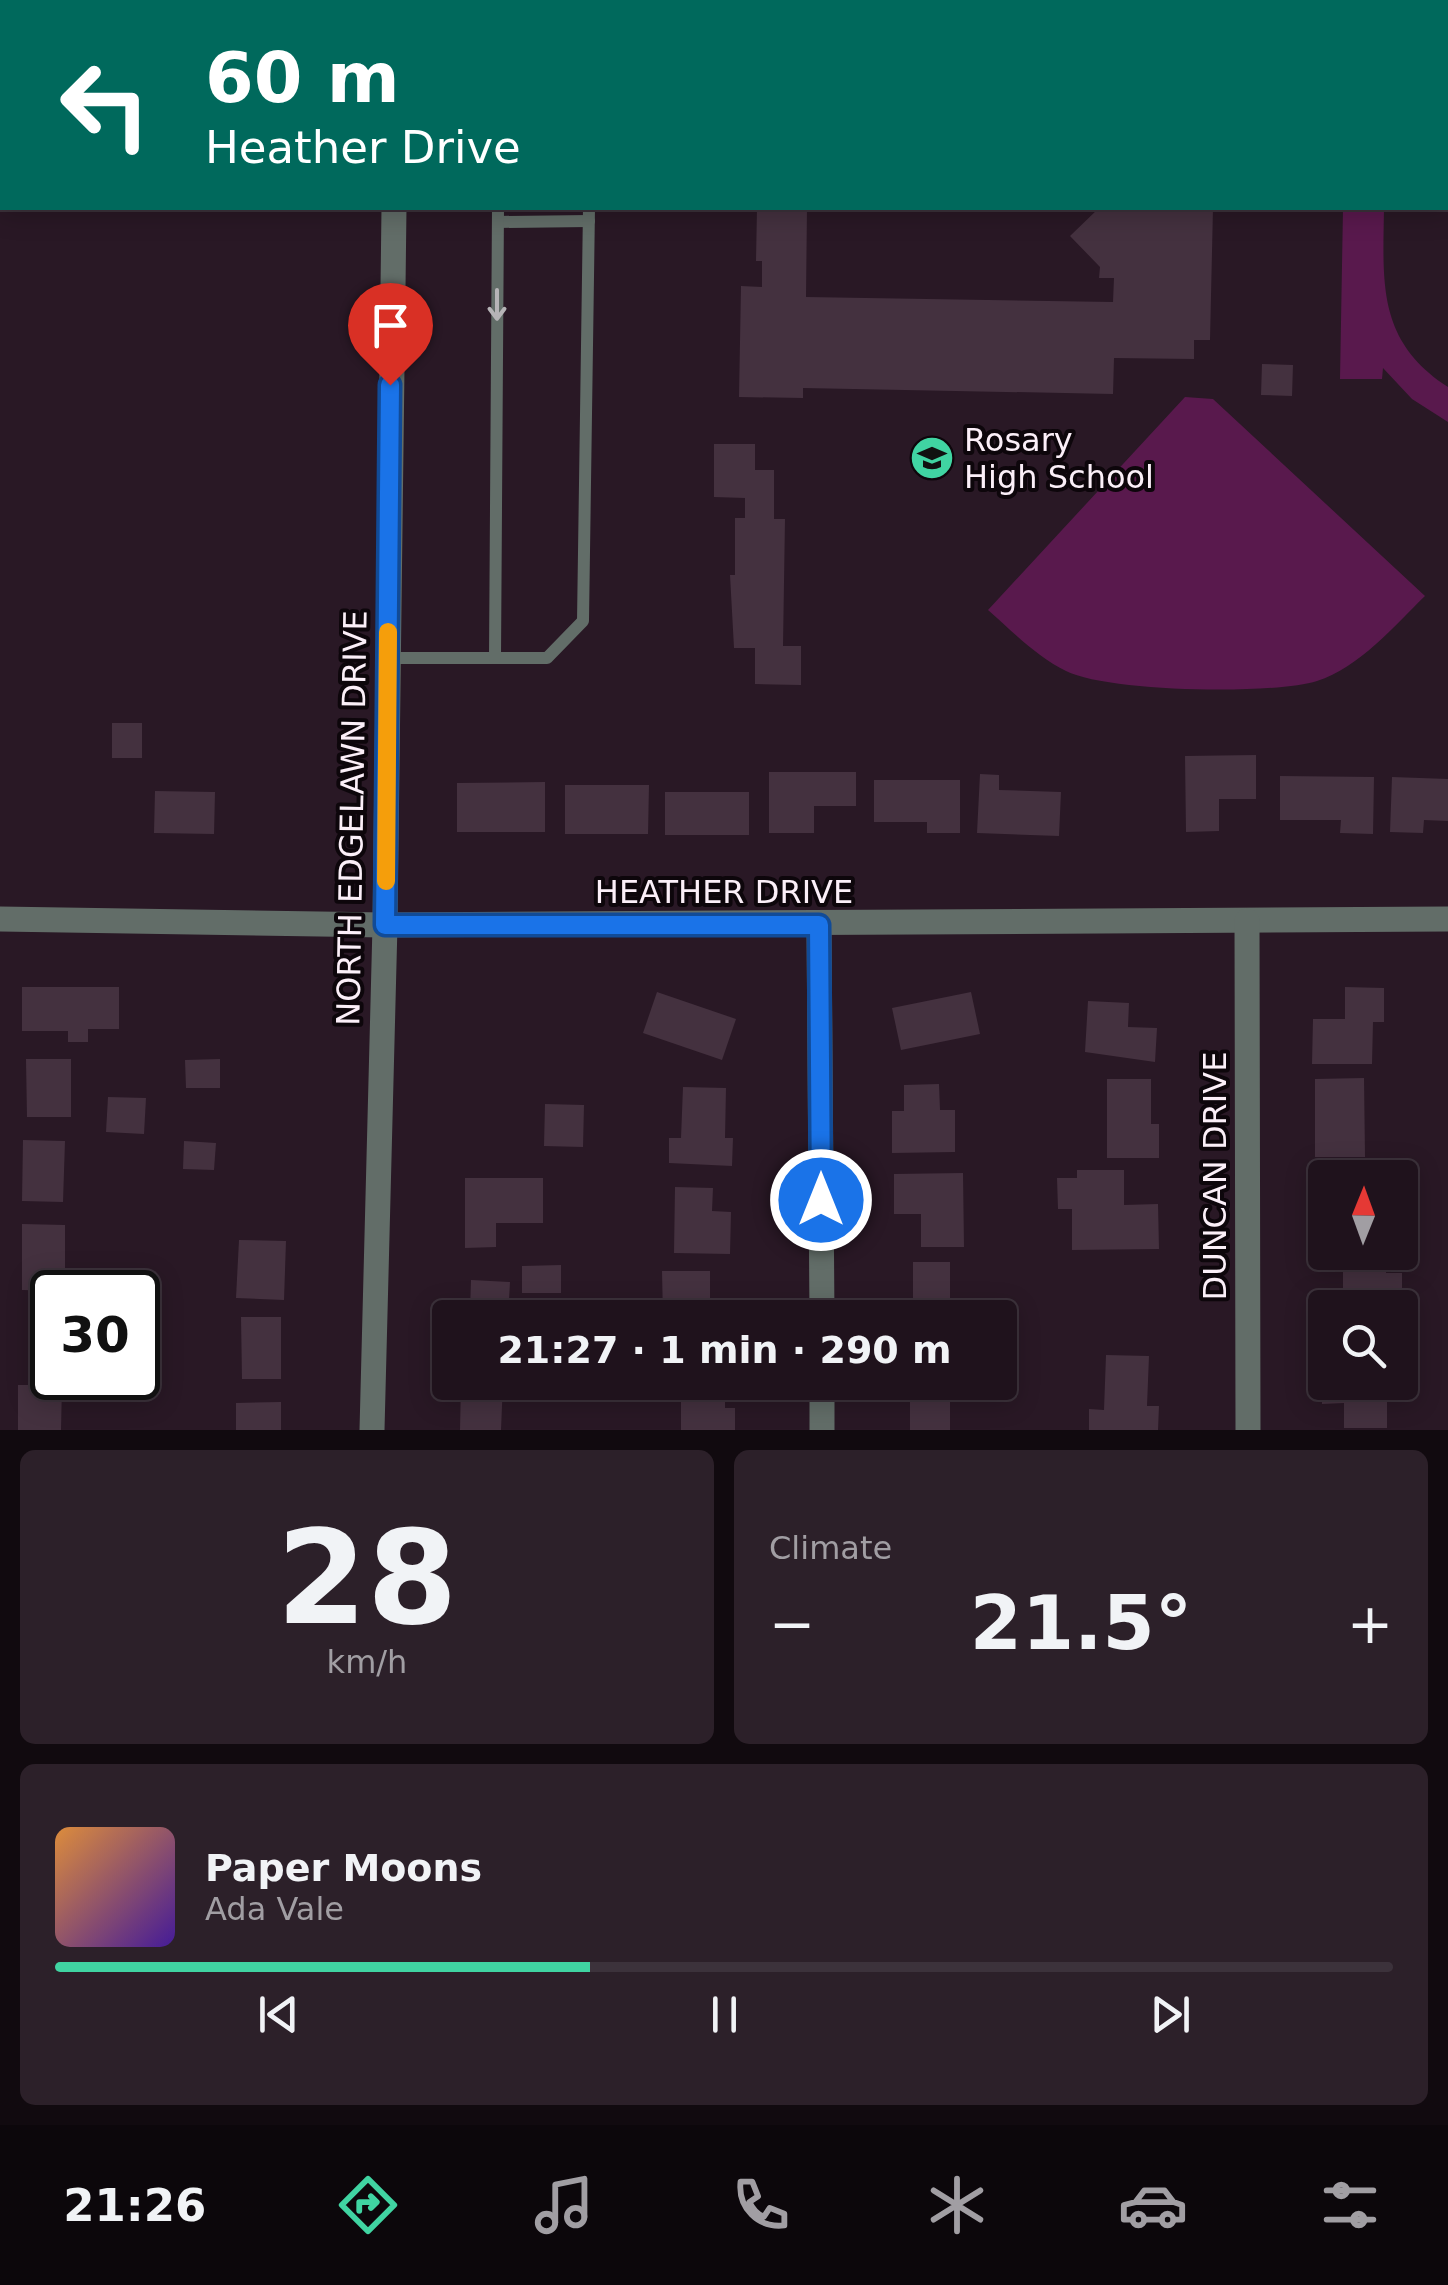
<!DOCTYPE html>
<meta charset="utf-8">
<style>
:root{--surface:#1f121c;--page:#2c2029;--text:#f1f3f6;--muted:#a19ea3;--line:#3c323b;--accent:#40d4a2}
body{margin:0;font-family:"DejaVu Sans",sans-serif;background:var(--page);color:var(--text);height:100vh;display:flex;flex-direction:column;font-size:38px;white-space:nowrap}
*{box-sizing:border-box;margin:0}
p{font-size:32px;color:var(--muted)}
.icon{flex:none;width:55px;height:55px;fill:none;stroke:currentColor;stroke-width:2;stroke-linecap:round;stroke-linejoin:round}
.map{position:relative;height:1430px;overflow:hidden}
.details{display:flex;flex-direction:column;gap:20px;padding:20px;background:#110a0f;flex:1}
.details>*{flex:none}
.hud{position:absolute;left:0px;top:0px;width:1450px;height:210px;box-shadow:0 5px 25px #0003,0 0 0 2px var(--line);background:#00695c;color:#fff;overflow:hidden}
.needle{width:65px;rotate:1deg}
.tools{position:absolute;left:1308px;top:1160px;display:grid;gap:20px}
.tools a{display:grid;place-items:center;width:110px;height:110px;border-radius:10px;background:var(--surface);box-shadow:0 5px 25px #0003,0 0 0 2px var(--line);font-size:50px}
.speed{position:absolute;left:30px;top:1270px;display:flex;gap:20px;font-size:50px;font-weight:700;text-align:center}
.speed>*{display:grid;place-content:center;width:130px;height:130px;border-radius:50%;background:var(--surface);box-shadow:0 5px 25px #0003,0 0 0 2px var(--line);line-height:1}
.speed .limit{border:5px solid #111;border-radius:15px;background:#fff;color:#111}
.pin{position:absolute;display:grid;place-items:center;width:85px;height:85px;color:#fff;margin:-102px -42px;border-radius:50% 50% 50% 0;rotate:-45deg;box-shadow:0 0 10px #0007}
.pin .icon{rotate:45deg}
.me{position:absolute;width:110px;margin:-55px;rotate:0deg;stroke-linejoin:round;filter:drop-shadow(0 0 8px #0008)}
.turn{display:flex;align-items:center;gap:35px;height:210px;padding:0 40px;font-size:45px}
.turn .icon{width:130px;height:130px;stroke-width:2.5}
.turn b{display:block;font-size:70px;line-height:85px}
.big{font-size:75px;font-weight:700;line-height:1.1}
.details .card{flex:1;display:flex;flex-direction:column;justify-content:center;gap:15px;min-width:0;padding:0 35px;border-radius:15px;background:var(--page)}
.details .dial{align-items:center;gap:0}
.dial b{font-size:130px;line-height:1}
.song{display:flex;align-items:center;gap:30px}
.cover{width:120px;height:120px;border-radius:15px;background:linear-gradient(135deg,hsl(30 70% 55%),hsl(260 70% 35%))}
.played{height:10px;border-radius:5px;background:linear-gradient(90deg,var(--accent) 40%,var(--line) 40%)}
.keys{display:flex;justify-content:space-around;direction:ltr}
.heat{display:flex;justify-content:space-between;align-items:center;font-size:55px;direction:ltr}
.details .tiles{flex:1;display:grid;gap:20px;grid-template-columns:1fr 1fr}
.card:last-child{grid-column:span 2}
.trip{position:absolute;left:432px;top:1300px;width:585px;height:100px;border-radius:10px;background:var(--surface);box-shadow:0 5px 25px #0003,0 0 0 2px var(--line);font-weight:700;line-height:100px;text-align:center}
.dock{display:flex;height:160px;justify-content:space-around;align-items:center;background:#0c070b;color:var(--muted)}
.dock .icon{width:70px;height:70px}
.dock .selected{color:var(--accent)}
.dock b{font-size:45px;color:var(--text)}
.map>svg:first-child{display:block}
.green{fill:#59194d}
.building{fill:#44313f}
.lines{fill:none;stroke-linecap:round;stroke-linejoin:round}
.service{stroke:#626d68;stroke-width:12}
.minor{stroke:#626d68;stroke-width:25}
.tertiary{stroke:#626d68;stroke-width:25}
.oneway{stroke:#b6b4b7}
.route-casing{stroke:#114b97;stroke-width:25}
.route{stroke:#1a73e8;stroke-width:18}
.slow{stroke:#f59e0b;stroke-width:18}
.labels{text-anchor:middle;stroke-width:8;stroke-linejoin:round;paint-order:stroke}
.poi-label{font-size:32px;fill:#fbeff8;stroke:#0d060b;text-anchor:start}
.street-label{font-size:32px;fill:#fbeff8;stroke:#0d060b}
</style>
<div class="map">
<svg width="1448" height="1430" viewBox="0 0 1448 1430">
<rect width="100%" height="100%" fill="#291825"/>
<g class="green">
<path d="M1343,208H1384C1383,283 1377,341 1448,387V422L1412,399L1383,368L1382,379H1340Z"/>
<path d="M1185,397L1213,399L1425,596C1395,625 1359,668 1317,681C1273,695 1107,692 1066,671C1037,657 1012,631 988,610Z"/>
</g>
<g class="building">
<path d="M757,208H807L806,297L1113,302L1114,278H1099L1100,267L1070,236L1099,208H1213L1210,340H1194V359L1114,358L1113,394L803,388V398L739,397L741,286L762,287V261H756Z"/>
<path d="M1262,364L1293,365L1292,396L1261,395Z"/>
<path d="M714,444H755V470H774V519H785L783,646H801V685L755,684V648H734L730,575H735V518H745V498L714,497Z"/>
<rect x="112" y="723" width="30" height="35"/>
<path d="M1256,755V799H1219V831L1186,832L1185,756Z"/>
<path d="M769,772H856V806H814V833H769Z"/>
<path d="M980,774L999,775V790L1061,792L1059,836L977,833Z"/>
<path d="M1280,776L1374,777L1373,834L1340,833L1341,820H1280Z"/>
<path d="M1392,777L1448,779V821L1424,820L1423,833L1390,832Z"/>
<path d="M874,780H960V833H927V822H874Z"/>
<path d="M545,782V832H457V783Z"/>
<path d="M565,785H649L648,834H565Z"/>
<path d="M155,791L215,792L214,834L154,833Z"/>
<rect x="665" y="792" width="84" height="43"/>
<path d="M22,987H119V1029H88V1042H68V1031H22Z"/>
<path d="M1345,987L1384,988V1022H1373L1372,1064H1312L1313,1019H1345Z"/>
<path d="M657,992L736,1019L722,1060L643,1033Z"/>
<path d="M971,992L980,1034L901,1050L892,1008Z"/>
<path d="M1088,1001L1129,1003L1128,1027L1157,1028L1155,1062L1085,1052Z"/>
<path d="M26,1059H71V1117H27Z"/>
<path d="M220,1059V1088H186L185,1060Z"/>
<path d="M1364,1078L1365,1157H1315V1079Z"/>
<path d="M1107,1079H1151V1124H1159V1158H1107Z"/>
<path d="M939,1084L940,1110H955V1152L892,1153V1111H904V1085Z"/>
<path d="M683,1087L726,1088L725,1138H733L732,1166L669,1163V1138H681Z"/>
<path d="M108,1097L146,1098L144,1134L106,1132Z"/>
<path d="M545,1104L584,1105L583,1147L544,1146Z"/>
<path d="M23,1140L65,1141L63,1202L22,1201Z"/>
<path d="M184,1141L216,1143L214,1170L183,1169Z"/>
<path d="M1077,1170H1124V1205L1158,1204L1159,1249L1072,1250V1209H1058L1057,1178H1077Z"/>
<path d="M963,1173L964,1247H921V1214H894V1174Z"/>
<path d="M465,1178H543V1223H496V1247L465,1248Z"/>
<path d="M675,1187L713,1188L712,1211L731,1212L730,1254L674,1253Z"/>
<path d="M1319,1202H1325V1248L1319,1247Z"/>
<path d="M22,1224L65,1225V1291L22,1290Z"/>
<path d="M239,1240L286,1241L284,1300L236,1298Z"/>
<path d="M913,1262H950V1318H892V1300H913Z"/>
<path d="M1343,1263H1386V1273H1402V1301H1386V1308H1325V1337H1316V1295H1343Z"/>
<path d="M561,1265V1293H522V1266Z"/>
<rect x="96" y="1268" width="30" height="23"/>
<path d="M662,1271H710V1301H733V1318H663Z"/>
<path d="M471,1280L510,1282L508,1318H463V1311H470Z"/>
<path d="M241,1317H281V1379H242Z"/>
<path d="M1106,1355L1149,1356L1147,1406H1159L1158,1430H1089V1409L1104,1410Z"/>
<path d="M461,1382H503L501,1430H460Z"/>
<path d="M681,1382H725V1408H735V1430H681Z"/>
<rect x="910" y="1382" width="40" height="48"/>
<path d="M1322,1382H1387V1428H1344V1403L1322,1404Z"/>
<path d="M18,1385H62L61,1430H18Z"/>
<path d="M281,1402V1430H236V1403Z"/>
</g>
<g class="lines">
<g class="service">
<path d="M475,0V2"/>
<path d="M900,0L901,2"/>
<path d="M1077,0L1078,2"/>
<path d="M592,2V0"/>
<path d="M498,222L589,221"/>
<path d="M387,658H547L583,621L589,208"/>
<path d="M495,658L498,208"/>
</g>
<g class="minor">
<path d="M0,919L385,925L1448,919"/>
<path d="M1247,921L1248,1430"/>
<path d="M819,925L822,1318"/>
<path d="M822,1382V1430"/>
</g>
<g class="tertiary">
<path d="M397,2V0"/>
<path d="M372,1430L385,925L394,208"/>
</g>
</g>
<defs><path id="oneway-shaft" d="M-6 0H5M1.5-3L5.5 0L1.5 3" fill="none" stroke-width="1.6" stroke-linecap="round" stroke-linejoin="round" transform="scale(2.5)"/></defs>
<use class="oneway" href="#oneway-shaft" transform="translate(497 305) rotate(90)"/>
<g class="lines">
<g class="route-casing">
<path id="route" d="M390,385L385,925H819L821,1200"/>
</g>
<use href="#route" class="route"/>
<path class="slow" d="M386,881L388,632"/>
</g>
<defs>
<g id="school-disc" transform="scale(2.25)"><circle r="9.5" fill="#40d4a2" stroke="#0d060b"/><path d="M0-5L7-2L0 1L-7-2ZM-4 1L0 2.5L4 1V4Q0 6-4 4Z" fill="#111"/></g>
</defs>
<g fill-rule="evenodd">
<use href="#school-disc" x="932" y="458"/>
</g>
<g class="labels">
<g class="poi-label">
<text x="964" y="451">Rosary<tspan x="964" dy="37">High School</tspan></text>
</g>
<g class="street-label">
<text transform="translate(352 818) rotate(-89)" y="11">NORTH EDGELAWN DRIVE</text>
<text x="724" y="903">HEATHER DRIVE</text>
<text transform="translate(1215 1176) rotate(-90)" y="11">DUNCAN DRIVE</text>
</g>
</g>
</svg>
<div class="tools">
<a><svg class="needle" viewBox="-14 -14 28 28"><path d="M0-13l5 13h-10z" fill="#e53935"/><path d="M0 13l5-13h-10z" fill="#a19ea3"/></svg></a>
<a><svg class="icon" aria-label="search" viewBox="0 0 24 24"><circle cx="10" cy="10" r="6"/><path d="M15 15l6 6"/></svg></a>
</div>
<div class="speed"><div class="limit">30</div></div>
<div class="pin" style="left:390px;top:385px;background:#d93025"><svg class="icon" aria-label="arrive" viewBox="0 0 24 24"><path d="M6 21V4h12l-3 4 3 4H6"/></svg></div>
<svg class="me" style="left:821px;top:1200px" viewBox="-20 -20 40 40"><circle r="17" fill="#1a73e8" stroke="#fff" stroke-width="3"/><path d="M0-11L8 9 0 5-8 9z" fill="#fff"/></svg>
<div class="trip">21:27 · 1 min · 290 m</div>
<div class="hud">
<div class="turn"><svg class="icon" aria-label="left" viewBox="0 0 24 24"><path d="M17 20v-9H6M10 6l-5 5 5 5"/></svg><div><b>60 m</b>Heather Drive</div></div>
</div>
</div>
<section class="details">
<div class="tiles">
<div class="card dial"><b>28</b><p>km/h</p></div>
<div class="card"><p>Climate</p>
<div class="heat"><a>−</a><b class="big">21.5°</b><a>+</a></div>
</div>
<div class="card">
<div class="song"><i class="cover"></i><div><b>Paper Moons</b><p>Ada Vale</p></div></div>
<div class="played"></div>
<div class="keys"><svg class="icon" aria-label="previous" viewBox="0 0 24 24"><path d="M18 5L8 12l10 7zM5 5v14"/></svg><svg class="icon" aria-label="pause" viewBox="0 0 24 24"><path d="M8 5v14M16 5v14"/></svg><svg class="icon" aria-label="next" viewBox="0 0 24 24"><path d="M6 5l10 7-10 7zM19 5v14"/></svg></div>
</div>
</div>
</section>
<nav class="dock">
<b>21:26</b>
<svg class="icon selected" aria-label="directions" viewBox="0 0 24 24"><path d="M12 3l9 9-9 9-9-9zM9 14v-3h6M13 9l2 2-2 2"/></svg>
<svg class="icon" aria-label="music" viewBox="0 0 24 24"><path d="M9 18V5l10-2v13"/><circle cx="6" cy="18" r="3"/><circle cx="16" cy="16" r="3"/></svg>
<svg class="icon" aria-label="phone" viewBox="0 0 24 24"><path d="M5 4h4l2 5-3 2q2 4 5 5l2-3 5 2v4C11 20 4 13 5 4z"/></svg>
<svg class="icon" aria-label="climate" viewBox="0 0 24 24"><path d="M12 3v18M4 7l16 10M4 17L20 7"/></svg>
<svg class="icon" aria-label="car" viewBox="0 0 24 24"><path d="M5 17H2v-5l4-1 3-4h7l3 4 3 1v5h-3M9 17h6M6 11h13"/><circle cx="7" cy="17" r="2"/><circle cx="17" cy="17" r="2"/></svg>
<svg class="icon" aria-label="filters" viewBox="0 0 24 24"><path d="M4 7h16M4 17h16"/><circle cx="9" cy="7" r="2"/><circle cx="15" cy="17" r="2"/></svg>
</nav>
